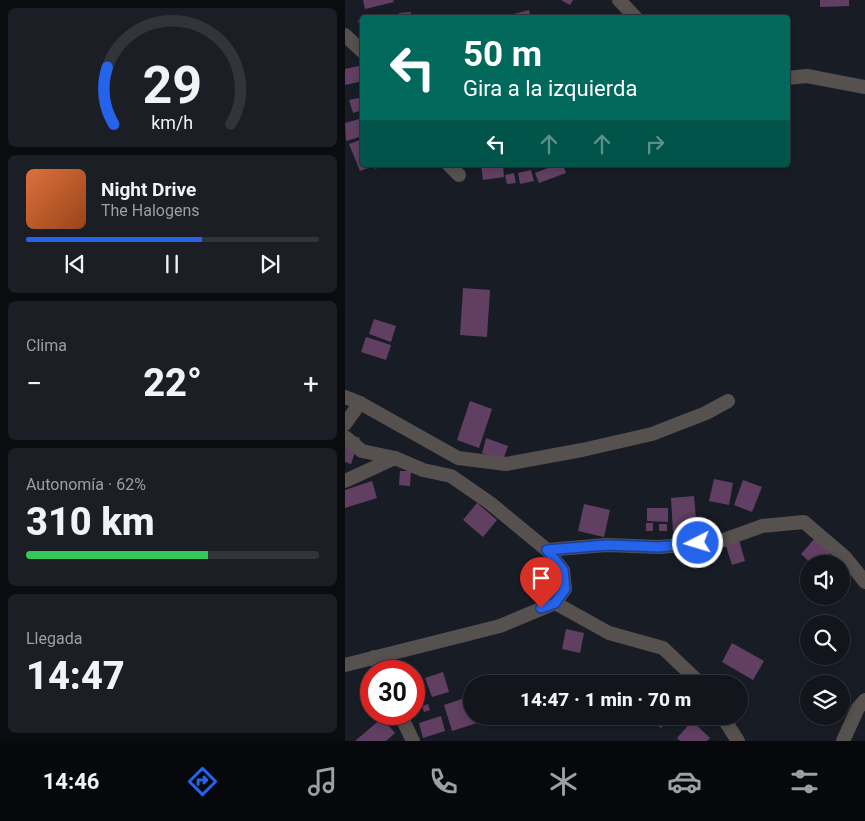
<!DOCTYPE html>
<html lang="es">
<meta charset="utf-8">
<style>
:root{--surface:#12151c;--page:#1b1e25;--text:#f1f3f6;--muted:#9c9fa3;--line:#31343b;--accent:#2563eb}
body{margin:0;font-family:Roboto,sans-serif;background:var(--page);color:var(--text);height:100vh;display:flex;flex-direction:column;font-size:19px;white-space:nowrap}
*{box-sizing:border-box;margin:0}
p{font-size:16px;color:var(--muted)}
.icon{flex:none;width:28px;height:28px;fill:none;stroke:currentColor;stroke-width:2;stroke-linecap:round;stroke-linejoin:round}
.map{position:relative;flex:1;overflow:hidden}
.side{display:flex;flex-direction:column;gap:8px;padding:8px;background:#0a0c0f;width:345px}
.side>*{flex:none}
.banner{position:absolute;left:15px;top:15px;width:430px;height:152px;border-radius:5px;box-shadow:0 2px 8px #0003,0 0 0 1px var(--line);background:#00695c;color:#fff;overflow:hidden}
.controls{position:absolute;left:455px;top:555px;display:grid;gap:10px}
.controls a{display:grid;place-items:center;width:50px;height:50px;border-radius:50%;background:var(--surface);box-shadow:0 2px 8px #0003,0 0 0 1px var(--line);font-size:25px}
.speed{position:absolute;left:15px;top:660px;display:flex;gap:10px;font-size:25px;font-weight:700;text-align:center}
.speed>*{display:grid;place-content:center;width:65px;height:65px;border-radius:50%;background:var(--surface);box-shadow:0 2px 8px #0003,0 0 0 1px var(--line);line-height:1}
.speed .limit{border:8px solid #d22;background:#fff;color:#111}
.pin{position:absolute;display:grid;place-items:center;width:42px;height:42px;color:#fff;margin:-51px -21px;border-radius:50% 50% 50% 0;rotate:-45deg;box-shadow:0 0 5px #0007}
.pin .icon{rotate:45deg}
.me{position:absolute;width:55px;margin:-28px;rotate:265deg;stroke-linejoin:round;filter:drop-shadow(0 0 4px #0008)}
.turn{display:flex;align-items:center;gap:18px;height:105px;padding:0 20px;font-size:22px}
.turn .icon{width:65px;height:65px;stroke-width:2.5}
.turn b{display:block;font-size:35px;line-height:42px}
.lanes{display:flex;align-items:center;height:48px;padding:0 20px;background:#0003;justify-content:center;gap:25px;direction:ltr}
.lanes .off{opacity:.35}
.big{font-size:38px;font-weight:800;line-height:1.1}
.side .widget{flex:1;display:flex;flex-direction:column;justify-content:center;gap:8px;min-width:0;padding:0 18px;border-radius:8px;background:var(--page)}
.side .dial{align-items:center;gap:0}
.dial svg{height:130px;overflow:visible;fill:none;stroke:var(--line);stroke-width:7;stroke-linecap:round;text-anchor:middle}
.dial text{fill:var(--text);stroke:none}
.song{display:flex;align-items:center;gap:15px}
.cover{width:60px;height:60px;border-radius:8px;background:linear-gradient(135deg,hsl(20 70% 55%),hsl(20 70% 35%))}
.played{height:5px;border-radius:2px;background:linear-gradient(90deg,var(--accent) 60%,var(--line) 60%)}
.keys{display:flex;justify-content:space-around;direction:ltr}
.heat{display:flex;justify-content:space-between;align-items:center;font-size:28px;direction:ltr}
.charge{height:8px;border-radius:4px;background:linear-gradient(90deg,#34c759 62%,var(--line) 0)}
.trip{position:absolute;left:118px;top:675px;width:285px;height:50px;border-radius:25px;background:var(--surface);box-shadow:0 2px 8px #0003,0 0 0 1px var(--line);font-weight:800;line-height:50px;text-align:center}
.tabs{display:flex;height:80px;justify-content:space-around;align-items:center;background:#07080b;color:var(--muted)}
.tabs .icon{width:35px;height:35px}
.tabs .on{color:var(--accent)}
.tabs b{font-size:22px;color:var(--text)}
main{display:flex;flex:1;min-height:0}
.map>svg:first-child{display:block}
.building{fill:#613f62}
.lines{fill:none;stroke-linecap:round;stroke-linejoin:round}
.minor{stroke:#56504e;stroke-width:14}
.route-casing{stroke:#184099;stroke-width:12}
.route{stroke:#2563eb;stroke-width:9}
</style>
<main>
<section class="side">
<div class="widget dial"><svg viewBox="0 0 100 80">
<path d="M14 69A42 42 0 1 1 86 69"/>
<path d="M14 69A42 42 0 0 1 10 34" stroke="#2563eb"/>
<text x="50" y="56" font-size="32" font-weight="700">29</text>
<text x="50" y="72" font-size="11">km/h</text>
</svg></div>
<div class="widget">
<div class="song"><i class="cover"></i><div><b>Night Drive</b><p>The Halogens</p></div></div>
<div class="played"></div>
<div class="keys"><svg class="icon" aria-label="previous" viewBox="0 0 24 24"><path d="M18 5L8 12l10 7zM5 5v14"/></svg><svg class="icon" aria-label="pause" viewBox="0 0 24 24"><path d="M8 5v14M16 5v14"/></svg><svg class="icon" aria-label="next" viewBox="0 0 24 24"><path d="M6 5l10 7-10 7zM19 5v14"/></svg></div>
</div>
<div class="widget"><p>Clima</p>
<div class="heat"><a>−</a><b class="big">22°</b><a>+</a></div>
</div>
<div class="widget"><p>Autonomía · 62%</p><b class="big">310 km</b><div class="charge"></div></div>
<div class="widget"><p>Llegada</p><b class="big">14:47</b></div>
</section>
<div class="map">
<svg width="520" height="741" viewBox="0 0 520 741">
<rect width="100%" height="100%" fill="#181c25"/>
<g class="building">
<path d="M18,0H48L49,2L20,9Z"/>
<path d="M216,0H228L225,5Z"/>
<path d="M475,0H504V6L475,7Z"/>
<path d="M184,10L186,18H157V17Z"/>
<path d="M66,12V18H55L54,13Z"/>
<path d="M40,14L41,18H27V17Z"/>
<path d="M18,19V39H17L13,20Z"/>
<path d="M18,65V81L0,85V69Z"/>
<path d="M18,97V110L8,113L4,100Z"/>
<path d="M18,118V136L1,141L0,123Z"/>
<path d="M15,140L18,145V165H26V167L15,171L4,144Z"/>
<path d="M29,165H41L30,169Z"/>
<path d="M136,165H158L159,177L138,180Z"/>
<path d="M211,165H218L221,173L194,183L190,173Z"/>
<path d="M186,170L189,181L175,184L173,173Z"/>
<path d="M169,173L171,183L162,184L160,175Z"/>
<path d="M118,288L145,290L142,337L115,335Z"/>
<path d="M29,319L51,326L46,342L24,334Z"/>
<path d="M21,337L46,345L41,360L16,352Z"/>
<path d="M125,401L147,409L134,448L112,440Z"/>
<path d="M0,433L15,438L6,464L0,462Z"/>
<path d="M141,438L163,446L158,460L137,453Z"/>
<path d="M55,471H66L65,486L54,485Z"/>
<path d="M369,479L388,483L384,505L364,501Z"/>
<path d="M398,480L417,487L407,512L389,505Z"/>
<path d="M27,481L32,498L0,508V490Z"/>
<path d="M349,496L352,531L328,532L326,498Z"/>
<path d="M132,503L152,520L138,537L118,520Z"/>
<path d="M239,504L265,510L259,537L233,531Z"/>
<path d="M302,508H323V522L302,521Z"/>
<rect x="301" y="523" width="7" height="8"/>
<rect x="314" y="524" width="8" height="7"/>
<path d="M470,538L486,552L476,564H467L456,554Z"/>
<path d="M394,540L400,561L387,565L380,543Z"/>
<path d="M221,629L239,633L235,653L217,649Z"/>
<path d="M387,643L419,661L408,680L377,662Z"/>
<path d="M98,672L104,692L87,697L80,678Z"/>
<path d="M123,697L126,706V716H130L132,723L107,731L99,705Z"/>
<path d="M83,704L85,710L79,712L77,706Z"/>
<path d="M96,716L100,731L78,738L74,723Z"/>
<path d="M301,716H325L316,728Z"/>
<path d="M37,718L50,733L41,741H10Z"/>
<path d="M347,721L365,738L362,741H335L332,738Z"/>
</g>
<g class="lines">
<g class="minor">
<path d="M274,0L291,18"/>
<path d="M0,35L18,52"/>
<path d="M442,78L462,76L520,87"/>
<path d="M104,165L114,175"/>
<path d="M0,397L15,403L113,458L161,464L237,450L307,434L361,413L383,401"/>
<path d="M0,424L15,403"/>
<path d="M0,437L17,451L50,458L78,470L106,476L145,503L202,550L218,570L220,589L210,603L155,626L0,665"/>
<path d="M0,481L50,458"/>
<path d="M202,550L261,545L314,547L373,542L417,526L459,522L500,557L520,582"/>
<path d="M210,603L264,633L318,648L356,684"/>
<path d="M29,657L36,671"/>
<path d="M55,714L68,741"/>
<path d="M377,716L393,741"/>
<path d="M498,741L513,708L520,700"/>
</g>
</g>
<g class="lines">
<g class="route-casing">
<path id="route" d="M196,608L210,603L220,589L218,570L202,550L262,545L314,547L353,543"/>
</g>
<use href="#route" class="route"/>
</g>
</svg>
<div class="controls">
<a><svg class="icon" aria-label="sound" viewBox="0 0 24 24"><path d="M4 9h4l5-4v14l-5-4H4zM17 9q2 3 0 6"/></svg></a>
<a><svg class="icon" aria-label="search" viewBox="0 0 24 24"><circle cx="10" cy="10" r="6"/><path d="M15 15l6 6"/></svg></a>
<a><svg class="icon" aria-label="layers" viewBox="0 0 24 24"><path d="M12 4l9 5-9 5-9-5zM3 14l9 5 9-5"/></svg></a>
</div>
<div class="speed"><div class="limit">30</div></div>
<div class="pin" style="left:196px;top:608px;background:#d93025"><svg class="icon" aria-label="arrive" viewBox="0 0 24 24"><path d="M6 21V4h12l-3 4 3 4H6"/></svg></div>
<svg class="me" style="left:353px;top:543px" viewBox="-20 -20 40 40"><circle r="17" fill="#2563eb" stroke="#fff" stroke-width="3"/><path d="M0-11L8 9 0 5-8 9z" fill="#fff"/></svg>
<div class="trip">14:47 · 1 min · 70 m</div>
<div class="banner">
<div class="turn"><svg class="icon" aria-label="left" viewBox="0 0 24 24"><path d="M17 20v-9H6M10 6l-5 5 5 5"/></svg><div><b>50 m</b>Gira a la izquierda</div></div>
<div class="lanes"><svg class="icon" aria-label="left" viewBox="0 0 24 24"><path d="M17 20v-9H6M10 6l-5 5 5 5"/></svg><svg class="icon off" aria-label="ahead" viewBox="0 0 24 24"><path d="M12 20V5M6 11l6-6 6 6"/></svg><svg class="icon off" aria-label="ahead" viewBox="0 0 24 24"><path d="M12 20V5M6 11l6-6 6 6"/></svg><svg class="icon off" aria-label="right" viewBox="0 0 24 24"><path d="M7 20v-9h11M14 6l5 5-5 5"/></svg></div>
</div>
</div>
</main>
<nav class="tabs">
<b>14:46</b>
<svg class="icon on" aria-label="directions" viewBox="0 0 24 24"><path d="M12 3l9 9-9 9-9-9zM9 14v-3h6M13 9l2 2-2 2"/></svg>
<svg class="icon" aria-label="music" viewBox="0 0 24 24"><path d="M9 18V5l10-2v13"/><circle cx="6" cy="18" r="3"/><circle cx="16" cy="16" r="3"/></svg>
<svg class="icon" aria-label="phone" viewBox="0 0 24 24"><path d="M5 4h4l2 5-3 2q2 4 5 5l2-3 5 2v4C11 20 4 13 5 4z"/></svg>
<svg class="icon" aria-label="climate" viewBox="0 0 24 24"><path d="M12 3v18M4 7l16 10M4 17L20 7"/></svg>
<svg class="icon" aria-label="car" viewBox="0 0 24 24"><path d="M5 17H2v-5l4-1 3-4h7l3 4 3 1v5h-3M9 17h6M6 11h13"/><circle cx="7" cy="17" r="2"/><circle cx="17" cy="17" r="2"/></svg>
<svg class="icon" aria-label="filters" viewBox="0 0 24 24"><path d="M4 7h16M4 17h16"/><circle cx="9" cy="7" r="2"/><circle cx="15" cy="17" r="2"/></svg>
</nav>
